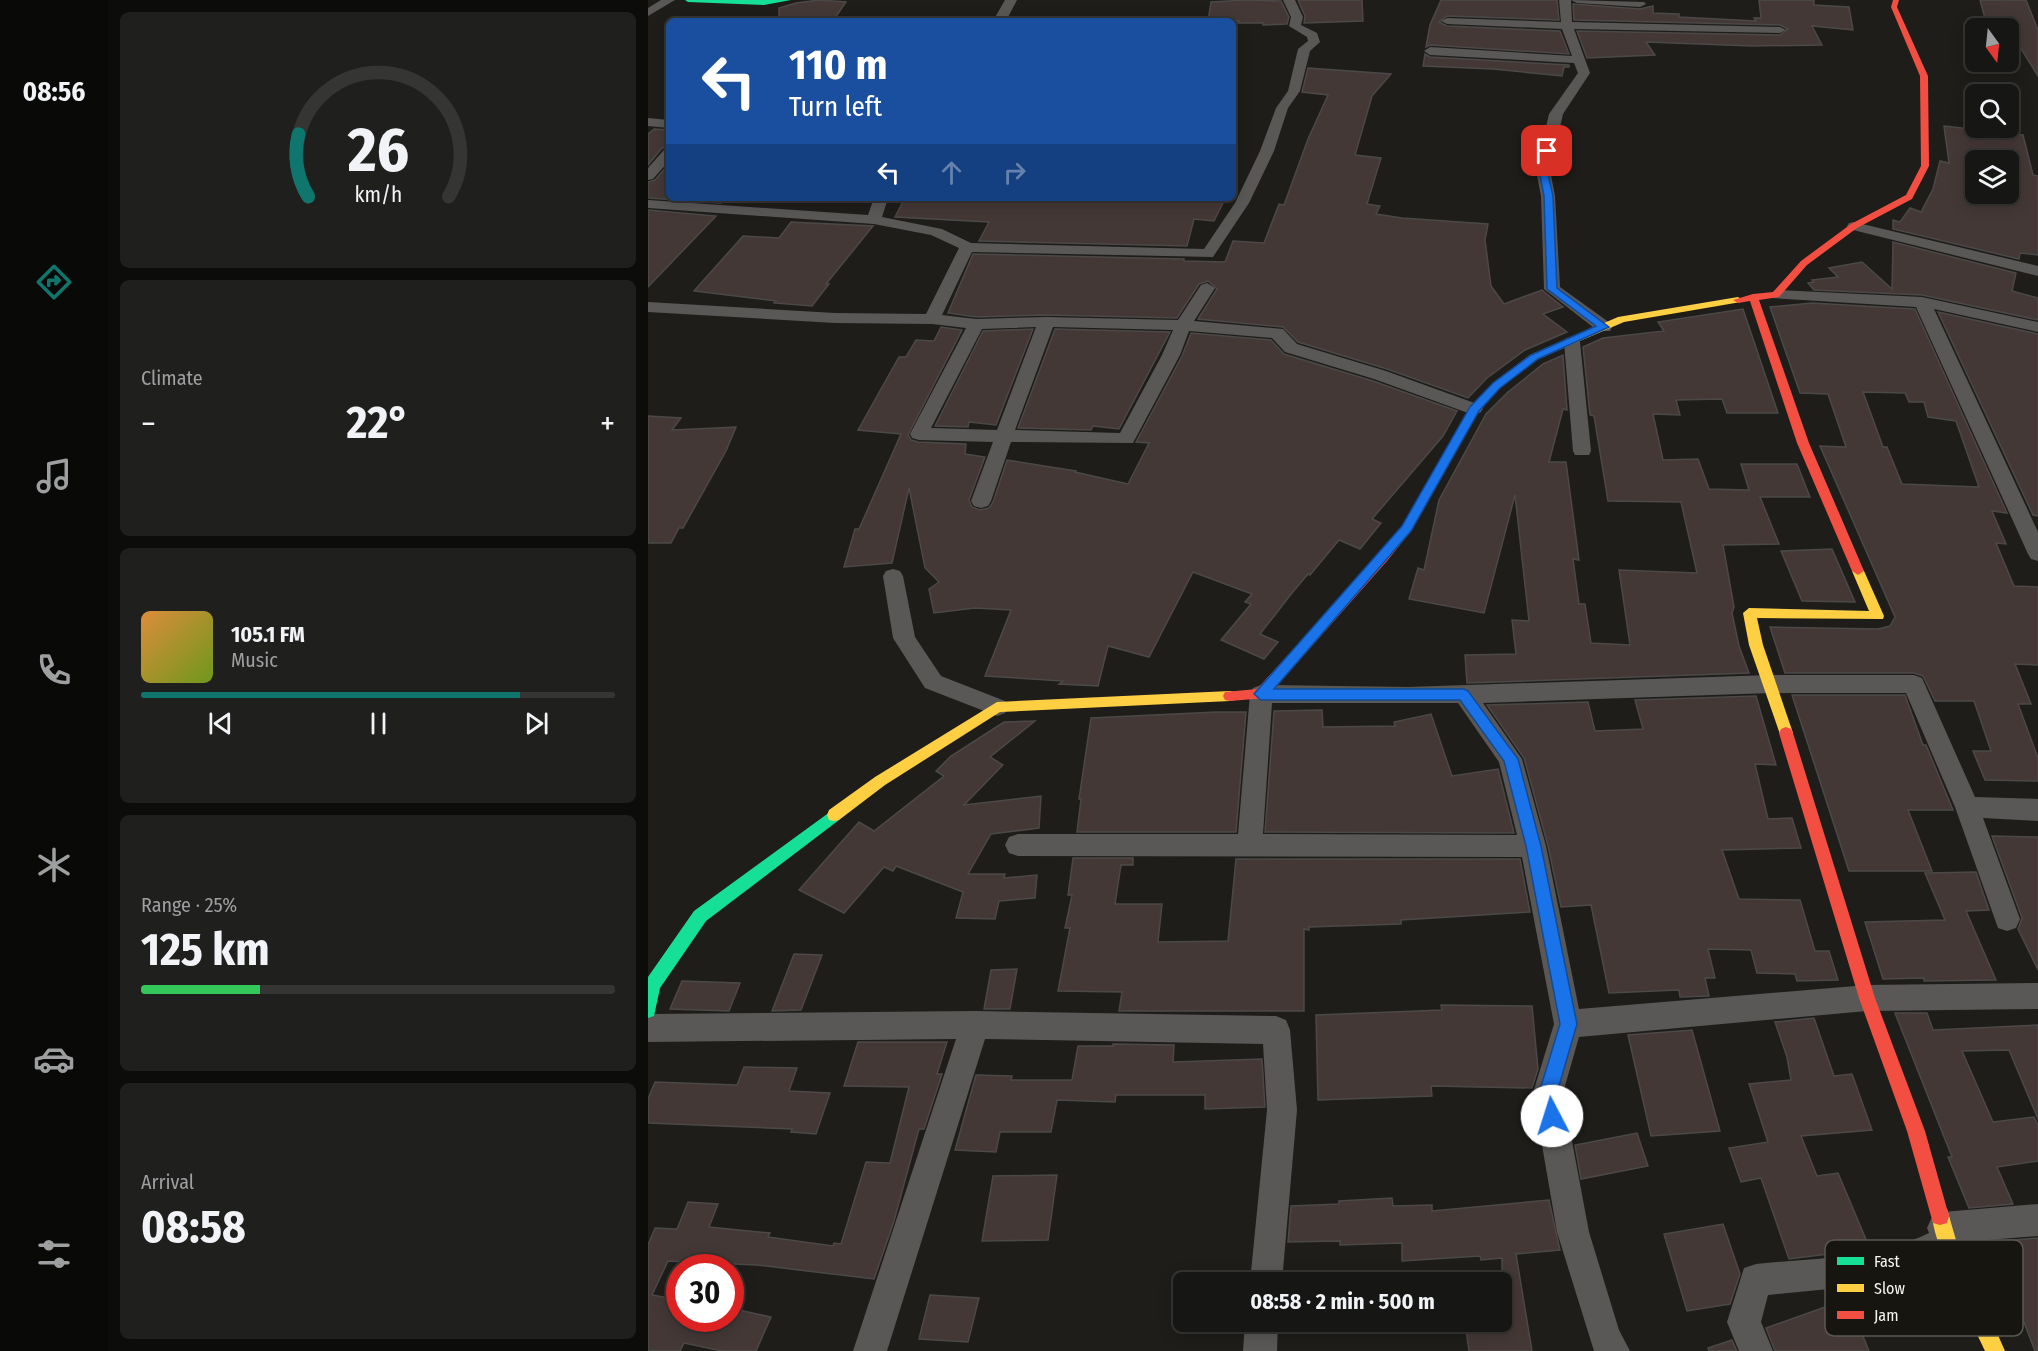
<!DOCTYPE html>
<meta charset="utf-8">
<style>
:root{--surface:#161614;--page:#1f1f1d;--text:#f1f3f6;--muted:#9e9fa0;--line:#353534;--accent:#0f766e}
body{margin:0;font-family:"Fira Sans Condensed",sans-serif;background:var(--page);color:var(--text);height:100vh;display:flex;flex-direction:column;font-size:22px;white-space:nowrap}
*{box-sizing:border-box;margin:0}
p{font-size:20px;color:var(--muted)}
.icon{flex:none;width:33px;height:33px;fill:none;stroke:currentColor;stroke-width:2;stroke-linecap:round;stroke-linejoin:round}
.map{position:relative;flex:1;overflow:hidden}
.details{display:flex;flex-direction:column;gap:12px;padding:12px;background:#0c0c0b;width:540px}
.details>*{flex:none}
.top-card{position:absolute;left:18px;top:18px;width:570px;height:183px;border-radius:9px;box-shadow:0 3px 15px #0003,0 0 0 2px var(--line);background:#1a4fa0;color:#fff;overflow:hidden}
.needle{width:39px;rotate:165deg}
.buttons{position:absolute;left:1317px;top:18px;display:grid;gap:12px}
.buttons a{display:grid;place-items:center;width:54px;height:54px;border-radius:9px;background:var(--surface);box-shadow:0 3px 15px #0003,0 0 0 2px var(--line);font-size:30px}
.speed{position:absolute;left:18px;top:1254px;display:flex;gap:12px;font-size:30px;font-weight:700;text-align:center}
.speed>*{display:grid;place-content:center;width:78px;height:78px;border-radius:50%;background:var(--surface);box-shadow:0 3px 15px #0003,0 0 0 2px var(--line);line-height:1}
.speed .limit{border:9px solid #d22;background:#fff;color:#111}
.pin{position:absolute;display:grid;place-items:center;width:51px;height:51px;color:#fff;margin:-26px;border-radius:12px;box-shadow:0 3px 9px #0006}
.me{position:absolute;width:66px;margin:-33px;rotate:355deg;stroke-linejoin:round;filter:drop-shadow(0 0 4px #0008)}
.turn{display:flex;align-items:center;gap:21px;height:126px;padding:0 24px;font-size:27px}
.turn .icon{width:78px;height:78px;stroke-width:2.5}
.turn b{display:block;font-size:42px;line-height:51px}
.lanes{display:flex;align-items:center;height:57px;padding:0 24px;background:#0003;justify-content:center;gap:30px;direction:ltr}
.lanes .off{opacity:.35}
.big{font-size:45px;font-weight:700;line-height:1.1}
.details .tile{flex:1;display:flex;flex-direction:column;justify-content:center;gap:9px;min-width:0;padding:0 21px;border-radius:9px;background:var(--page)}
.details .dial{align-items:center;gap:0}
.dial svg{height:156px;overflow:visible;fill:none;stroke:var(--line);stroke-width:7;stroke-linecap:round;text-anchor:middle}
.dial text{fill:var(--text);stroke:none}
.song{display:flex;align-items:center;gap:18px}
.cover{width:72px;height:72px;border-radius:9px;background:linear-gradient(135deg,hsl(30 70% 55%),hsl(80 70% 35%))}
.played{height:6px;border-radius:3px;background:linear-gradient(90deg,var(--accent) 80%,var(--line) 80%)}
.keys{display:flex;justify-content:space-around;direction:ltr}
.heat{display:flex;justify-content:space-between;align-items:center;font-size:33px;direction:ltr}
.charge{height:9px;border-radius:4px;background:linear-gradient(90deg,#34c759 25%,var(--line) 0)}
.trip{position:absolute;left:525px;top:1272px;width:339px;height:60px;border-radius:9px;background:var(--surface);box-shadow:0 3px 15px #0003,0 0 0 2px var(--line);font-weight:700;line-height:60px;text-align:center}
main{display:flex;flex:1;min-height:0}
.dock{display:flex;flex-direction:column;width:108px;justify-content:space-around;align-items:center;background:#090908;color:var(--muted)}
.dock .icon{width:42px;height:42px}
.dock .current{color:var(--accent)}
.dock b{font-size:27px;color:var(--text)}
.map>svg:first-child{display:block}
.building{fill:#443836;stroke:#4b4948;stroke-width:1.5;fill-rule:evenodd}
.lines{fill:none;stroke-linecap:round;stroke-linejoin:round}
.street{fill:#595857;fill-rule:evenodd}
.fast{fill:#16e098;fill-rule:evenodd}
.slow{fill:#ffcf43;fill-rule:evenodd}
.jam{fill:#f24e42;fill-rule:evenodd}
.route{fill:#1a73e8;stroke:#114b97;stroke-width:1.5}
.key{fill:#161510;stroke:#595853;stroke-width:1.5}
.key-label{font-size:16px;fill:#f4f3ef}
</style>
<main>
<nav class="dock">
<b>08:56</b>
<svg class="icon current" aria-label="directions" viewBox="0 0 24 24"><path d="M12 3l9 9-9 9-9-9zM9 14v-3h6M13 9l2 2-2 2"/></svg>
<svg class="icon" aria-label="music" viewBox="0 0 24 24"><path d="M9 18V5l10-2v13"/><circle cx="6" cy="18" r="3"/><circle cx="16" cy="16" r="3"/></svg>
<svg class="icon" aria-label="phone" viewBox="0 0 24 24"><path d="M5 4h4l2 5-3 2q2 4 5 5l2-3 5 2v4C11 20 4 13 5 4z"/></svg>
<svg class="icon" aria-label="climate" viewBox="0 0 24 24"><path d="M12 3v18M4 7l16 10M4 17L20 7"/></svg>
<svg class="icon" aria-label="car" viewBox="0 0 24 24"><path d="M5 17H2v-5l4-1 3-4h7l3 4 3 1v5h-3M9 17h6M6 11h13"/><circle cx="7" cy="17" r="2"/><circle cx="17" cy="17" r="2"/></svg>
<svg class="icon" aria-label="filters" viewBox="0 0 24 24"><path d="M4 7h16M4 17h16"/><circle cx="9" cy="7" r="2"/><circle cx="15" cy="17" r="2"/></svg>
</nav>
<section class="details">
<div class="tile dial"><svg viewBox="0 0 100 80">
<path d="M14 69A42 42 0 1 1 86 69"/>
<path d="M14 69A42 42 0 0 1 9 37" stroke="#0f766e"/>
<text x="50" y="56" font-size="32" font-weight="700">26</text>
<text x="50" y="72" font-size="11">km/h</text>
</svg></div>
<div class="tile"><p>Climate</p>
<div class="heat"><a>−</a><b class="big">22°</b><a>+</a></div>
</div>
<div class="tile">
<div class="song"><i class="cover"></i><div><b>105.1 FM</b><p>Music</p></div></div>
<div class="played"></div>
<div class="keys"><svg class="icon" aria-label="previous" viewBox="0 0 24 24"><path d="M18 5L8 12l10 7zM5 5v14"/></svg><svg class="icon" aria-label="pause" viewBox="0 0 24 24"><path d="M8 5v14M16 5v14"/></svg><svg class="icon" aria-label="next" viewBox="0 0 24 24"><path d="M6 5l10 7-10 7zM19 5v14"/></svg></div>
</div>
<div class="tile"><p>Range · 25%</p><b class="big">125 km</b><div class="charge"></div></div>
<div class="tile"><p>Arrival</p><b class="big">08:58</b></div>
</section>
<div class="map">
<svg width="1390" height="1351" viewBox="0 0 1390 1351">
<rect width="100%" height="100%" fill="#1e1d1a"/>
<g class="building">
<path d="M171,0L198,2L185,21H131V8L148,3Z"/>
<path d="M597,0L633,1L641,17L639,24L615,25V23H590L591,21H560L563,2Z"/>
<path d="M650,0H714L715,21L656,23L657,16Z"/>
<path d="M793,0H909L911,20L799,16L791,22L799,26L912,31L921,54L782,45L778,47L782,25Z"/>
<path d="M1111,0H1166V5L1201,7L1205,30L1164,26L1174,45L1104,46L998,42L1007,55L939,58L929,31L1132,35L1140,29L1132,25L926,20L925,4L992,9L1005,6V13L1031,14V17L1108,21L1106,18H1113Z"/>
<path d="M1332,0H1378L1390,30V76L1372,47L1360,46V28H1349L1346,22H1338Z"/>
<path d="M777,54L782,57L921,65V67H916L914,76L845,69L775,66Z"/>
<path d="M660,68L743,74L724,96L707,155L733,158L719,204L732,206L728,214L754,218L840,224L837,240L843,286L856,304L894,290L915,307L895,314L919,332L877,350L839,378L820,398L739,369L650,342L635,327L550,319L569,289L560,281L551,284L529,318L399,315L328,317L300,313L325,254L536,259V261L577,262L585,241L616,243L631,204L636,205L660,139L680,95L654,92Z"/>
<path d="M1296,126L1375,135L1385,175L1390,176V255L1372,253L1371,259L1245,229V220L1252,222L1262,208L1273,212L1285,189L1292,161L1301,163ZM1328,160H1360V194H1328Z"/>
<path d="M6,129L21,130V147L14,148L0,165V134Z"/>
<path d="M21,164V198H78L73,203L0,198V182L7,180Z"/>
<path d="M257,198H540L576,201L566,221L546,219L539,246L331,241L341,222L247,217Z"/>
<path d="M0,210L68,216L0,287Z"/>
<path d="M143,222L225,226L178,284H181L164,306L126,303L128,301L46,291L95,236L131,238Z"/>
<path d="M1245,242L1368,273L1364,291L1390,298V320L1274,295L1166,290L1160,283L1166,282L1164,280L1190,277L1181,268L1214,262L1244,289Z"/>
<path d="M1164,303L1267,309L1359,513L1344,511L1358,544L1348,543L1366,586L1390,587V665L1367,664L1383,704H1370L1390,758V781L1337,780L1325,751H1343L1326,701H1287L1275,676L1266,673H1137L1122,627L1230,629L1242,626L1247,617L1172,446L1198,447L1180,394L1152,393L1122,307ZM1215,392L1257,393L1261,402H1276L1280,417L1308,421L1331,487L1254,484L1239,447H1235Z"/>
<path d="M1095,309L1130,413H1079L1074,399L1028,400L1032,415L1005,414L1015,460L1050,459L1061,489L1101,490L1093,464H1149L1162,497H1112L1131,544L1075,545L1086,607L1084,613L1091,646L1101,673L819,683L817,655L868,654L864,620L881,621L867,495L836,613L761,599L770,568L776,570L791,500L838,414L860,392L895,364L915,355L919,410L915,409L901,462H918L931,560L925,559L931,604H937L943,643L982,645L971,570L1049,573L1033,502L960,501L946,416L942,415L935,347L955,338L1016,331L1010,322Z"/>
<path d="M1290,312L1390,334V516L1385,515Z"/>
<path d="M293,327L314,330L260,435L263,440L270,442L318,444L317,454L337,457L321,500L324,507L332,510L341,508L345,502L359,460L428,471L427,472L480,484L501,443L488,442L534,356L543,333L623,340L636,354L725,381L809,411L795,436L724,519L733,523L712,549L691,540L662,575L660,574L644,593L612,634L630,642L616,659L573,640L603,604L597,602L604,594L545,572L501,657L460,646L450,686L411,684L415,681L337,676L363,610L327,608L286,613L281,589L291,582L277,568L261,488L244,563L196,567L207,529H211L253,434L210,430L251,357H258L268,340L286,341Z"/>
<path d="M385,329L348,425L321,422L320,427L287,426L335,331Z"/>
<path d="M407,329L522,332L471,429L445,426L443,430L370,428Z"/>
<path d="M0,416L33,418L24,430L88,427L78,451L35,528H31L23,543H0Z"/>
<path d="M1184,549L1207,602L1154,601L1133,551Z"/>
<path d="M1144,695H1257L1275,745H1278L1305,810H1260L1284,871H1201Z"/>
<path d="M1108,696L1128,765L1107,764L1120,819L1144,818L1153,848L1074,850L1091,899L1152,900L1167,951H1181L1190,980L1149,981L1147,974L1109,973L1103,950L1060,949L1067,978H1057L1061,996L1032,997L1031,990L961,993L943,905L913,907L900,846L876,758L839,705L940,702L947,731L995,729L987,700Z"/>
<path d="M674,710L675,727L747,726L746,722L783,714L804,776L850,769L866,833L617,832L626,711Z"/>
<path d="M568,712H598L588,832H429L433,799H431L443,718Z"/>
<path d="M387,721L342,757L355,765L316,805L393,796L391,828L343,834L320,874H357L356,878L389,875L387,898L351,901L347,919L308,918L315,892L248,866L245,871L236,867L196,913L151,890L211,822L226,831L296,776L288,771L303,756L356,722Z"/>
<path d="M1344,836L1390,837V970L1370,929L1374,918Z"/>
<path d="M425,858H485V865H473L467,904H514L510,942L580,941L588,859H872L882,912L753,920V924L661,927V930L656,929V1011H471L474,992L410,991L422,928H417L424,895H420Z"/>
<path d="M1328,872L1341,910L1318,911L1348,980L1276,981V978L1235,979L1217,922L1297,920L1277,873Z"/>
<path d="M146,954L174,955L153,1010L124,1011Z"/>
<path d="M369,969L362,1009H336L343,970Z"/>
<path d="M34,981L92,983L81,1011L22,1009Z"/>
<path d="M793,1005L884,1006L890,1069L884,1088L783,1086L784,1096L670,1100L668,1015L794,1010Z"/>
<path d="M1247,1013H1279L1285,1030L1390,1025V1119L1361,1050L1314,1051L1345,1122L1386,1117L1390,1125V1161L1349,1167L1365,1204L1321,1208L1300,1157H1304Z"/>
<path d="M1166,1018L1186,1076L1204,1074L1224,1130L1153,1136L1169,1176L1190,1173L1222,1249L1141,1259L1113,1178L1093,1182L1081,1148L1120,1142L1101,1084L1143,1080L1139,1057L1127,1022Z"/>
<path d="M1044,1030L1072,1131L1003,1136L980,1035Z"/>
<path d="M210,1042H299L289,1074H294L276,1129H271L246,1221L226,1279L109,1265L20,1261L4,1295L32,1300V1318H82V1308L123,1317L108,1351H74L36,1343L32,1351H0V1245L7,1228L29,1229L40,1202L70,1204L61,1227L122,1233L120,1237L185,1246L186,1243L193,1244L218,1162L242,1163L261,1087L196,1086Z"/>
<path d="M465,1044L526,1045L525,1062L614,1059L617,1107L557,1109V1095H468L467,1102L409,1100L403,1132H352L348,1152L307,1150L328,1075L364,1076L363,1080H424L430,1046H465Z"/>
<path d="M96,1067L149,1068L141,1091L182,1093L168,1134L143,1132L144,1129L0,1123V1099L7,1082L89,1085Z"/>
<path d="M989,1133L1000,1166L933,1179L927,1145Z"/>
<path d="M409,1175L400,1240L334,1241L345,1176Z"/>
<path d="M744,1198L745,1206L784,1205V1211L901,1200L912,1250L868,1254L884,1351H821L817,1322H854V1258L833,1260L832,1256L754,1261V1243L692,1245V1241L640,1242L643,1206L691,1204V1201Z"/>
<path d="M1075,1224L1092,1274L1082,1304L1039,1311L1016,1234Z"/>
<path d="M1390,1238V1351H1387L1345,1242Z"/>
<path d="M1269,1274L1285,1310L1210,1324L1221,1351H1127L1118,1328L1194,1301L1191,1290L1261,1278Z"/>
<path d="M282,1295L331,1298L320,1342L271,1339Z"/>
<path d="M1084,1340L1089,1351H1061L1060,1348Z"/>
</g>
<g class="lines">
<g class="street">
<path d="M13,0H27L0,16V8Z"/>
<path d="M357,0H369L358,21H345Z"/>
<path d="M635,0H647L655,17L653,25L669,33L672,42L662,51L652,91L640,108L626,151L601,203L565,257L324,252L294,315L328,319L399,317L530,320L553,285L559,283L567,288L546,321L635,329L649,344L738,371L832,405L835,409L832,413H820L726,379L637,352L624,338L541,331L532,355L485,443L363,442L343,501L340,506L333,508L326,506L323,501L345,442L271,440L264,438L262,434L318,328L284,324L187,323L0,312V302L187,313L278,314L311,248L283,235L226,224L0,208V200L220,215L226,198H240L234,217L294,229L323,243L556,249L587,203L612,151L628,108L640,91L650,49L660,41L659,37L641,26L643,17ZM388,327L349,430L283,428L334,329ZM405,327L525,330L514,355L472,433L367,430Z"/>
<path d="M911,0H923L924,22L1132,27L1138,30L1132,33L926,29L942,73L915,114L902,170L907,196L912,287L962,323L964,327L962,331H950L896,289L893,196L888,170L901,114L930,73L926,63L782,55L776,51L782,47L924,56L914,29L799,24L793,21L799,18L913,22Z"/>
<path d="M923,0L996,2L998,4L992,7L929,3Z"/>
<path d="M0,118L21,120V128L0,126Z"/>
<path d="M21,149V161L5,179L0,180V168L16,150Z"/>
<path d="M1206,222L1390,266V276L1201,229L1199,226L1201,223Z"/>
<path d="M1128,290L1274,297L1390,322V332L1286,309L1390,532V561L1383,559L1380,554L1268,307L1122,298L1120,295Z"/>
<path d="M924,337L930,338L932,342L943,451L941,455H927L925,451L916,342L918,338Z"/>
<path d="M245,569L252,571L255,576L267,637L293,676L357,701L361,707L357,713L349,716L277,688L245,638L235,576L238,571Z"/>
<path d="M1123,675H1266L1274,678L1327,797L1390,799V821L1335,818L1372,919L1368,928L1359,931L1350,928L1307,807L1258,693H1123L835,703L874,759L898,846L931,1009L1219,985L1390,983V1009L1219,1011L931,1037L915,1093L941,1232L971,1330L982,1351H946L909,1232L885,1093L906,1024L874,857L370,856L361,853L357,845L361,837L370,834H590L602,694L605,688L613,685L760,687ZM624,703H810L851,762L869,835L615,834Z"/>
<path d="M327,1011L628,1016L638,1020L642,1030L649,1110L634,1282H602L619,1110L615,1044L337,1039L239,1351H205L308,1039L0,1042V1014Z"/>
<path d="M1390,1204V1236L1314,1242L1310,1252L1261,1276L1202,1287L1120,1295L1113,1322L1125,1351H1091L1079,1322L1096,1268L1108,1264C1165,1258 1229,1259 1281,1233L1279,1228L1284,1217L1295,1212Z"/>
<path d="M597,1322H630L629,1351H595Z"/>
</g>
<g class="fast">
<path d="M37,0H143L116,5L40,2Z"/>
<path d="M186,809L191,810L193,815L191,820L58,921L12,988L6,1016L0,1018V977L46,911Z"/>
</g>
<g class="slow">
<path d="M1090,297L1095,300L1093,302L976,322L890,359L853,387L830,411L775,510H767L765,507L822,407L845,383L882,355L970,317Z"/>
<path d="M1210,567L1216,571L1236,616L1235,619L1109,618L1115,645L1145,733L1143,737H1133L1101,645L1095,613L1101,608L1221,611L1204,571Z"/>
<path d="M582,691L587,692L589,696L587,700L582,701L352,712L237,785L191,820L186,821L181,820L179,815L181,810L227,777L349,702Z"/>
<path d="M1292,1207L1299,1209L1308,1240L1357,1351H1337C1326,1327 1277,1228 1285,1209Z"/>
</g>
<g class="jam">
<path d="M1245,0H1251L1249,7L1280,76L1281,166L1264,199L1209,228L1159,265L1131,297L1111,300L1161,443L1216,571L1210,575L1204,571L1149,443L1102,301L1090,303L1085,300L1105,294L1125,292L1153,261L1203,224L1258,195L1273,166L1272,76L1243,7Z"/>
<path d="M771,503L777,507L763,531L739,561L618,698L582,701L577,700L575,696L577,692L609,689L731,555L755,525L767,504Z"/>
<path d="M1138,727L1143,729L1145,733L1227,998L1277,1131L1301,1216L1299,1223L1292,1225L1285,1223L1283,1216L1259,1131L1211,998L1131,733L1133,729Z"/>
</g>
</g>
<path class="route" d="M896,149L903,151L899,170L905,196L909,288L961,327L890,359L852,388L831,411L763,531L626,689H816L820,691L870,759L893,846L929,1024L909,1093L913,1116L910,1122L904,1125L898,1122L891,1093L912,1024L878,846L856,761L812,700H613L606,694L754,526L822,407L845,383L883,355L948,326L899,289L896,196L891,170Z"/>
<rect x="1177" y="1240" width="198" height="96" rx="9" class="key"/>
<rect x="1189" y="1257" width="27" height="8" fill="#16e098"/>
<rect x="1189" y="1284" width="27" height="8" fill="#ffcf43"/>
<rect x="1189" y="1311" width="27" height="8" fill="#f24e42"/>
<g class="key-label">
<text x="1226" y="1267">Fast</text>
<text x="1226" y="1294">Slow</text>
<text x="1226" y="1321">Jam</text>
</g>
</svg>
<div class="buttons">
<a><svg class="needle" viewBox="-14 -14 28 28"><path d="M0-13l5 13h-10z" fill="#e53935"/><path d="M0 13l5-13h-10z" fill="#9e9fa0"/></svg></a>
<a><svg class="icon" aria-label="search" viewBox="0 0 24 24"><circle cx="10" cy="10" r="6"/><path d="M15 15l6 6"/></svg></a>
<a><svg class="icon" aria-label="layers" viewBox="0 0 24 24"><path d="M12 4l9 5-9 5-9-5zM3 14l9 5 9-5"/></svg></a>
</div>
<div class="speed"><div class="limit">30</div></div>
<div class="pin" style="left:899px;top:151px;background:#d93025"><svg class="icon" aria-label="arrive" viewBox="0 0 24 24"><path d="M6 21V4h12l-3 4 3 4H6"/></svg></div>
<svg class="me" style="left:904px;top:1116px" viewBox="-20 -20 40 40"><circle r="19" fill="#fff"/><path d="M0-13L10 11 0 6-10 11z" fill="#1a73e8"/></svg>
<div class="trip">08:58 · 2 min · 500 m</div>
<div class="top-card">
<div class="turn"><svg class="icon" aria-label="left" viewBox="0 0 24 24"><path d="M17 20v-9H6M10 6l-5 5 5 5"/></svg><div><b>110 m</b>Turn left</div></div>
<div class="lanes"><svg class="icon" aria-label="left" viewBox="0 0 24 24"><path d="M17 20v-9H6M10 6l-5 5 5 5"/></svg><svg class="icon off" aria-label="ahead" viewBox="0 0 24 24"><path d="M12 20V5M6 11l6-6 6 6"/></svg><svg class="icon off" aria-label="right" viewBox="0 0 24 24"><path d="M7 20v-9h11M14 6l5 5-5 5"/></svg></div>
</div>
</div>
</main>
